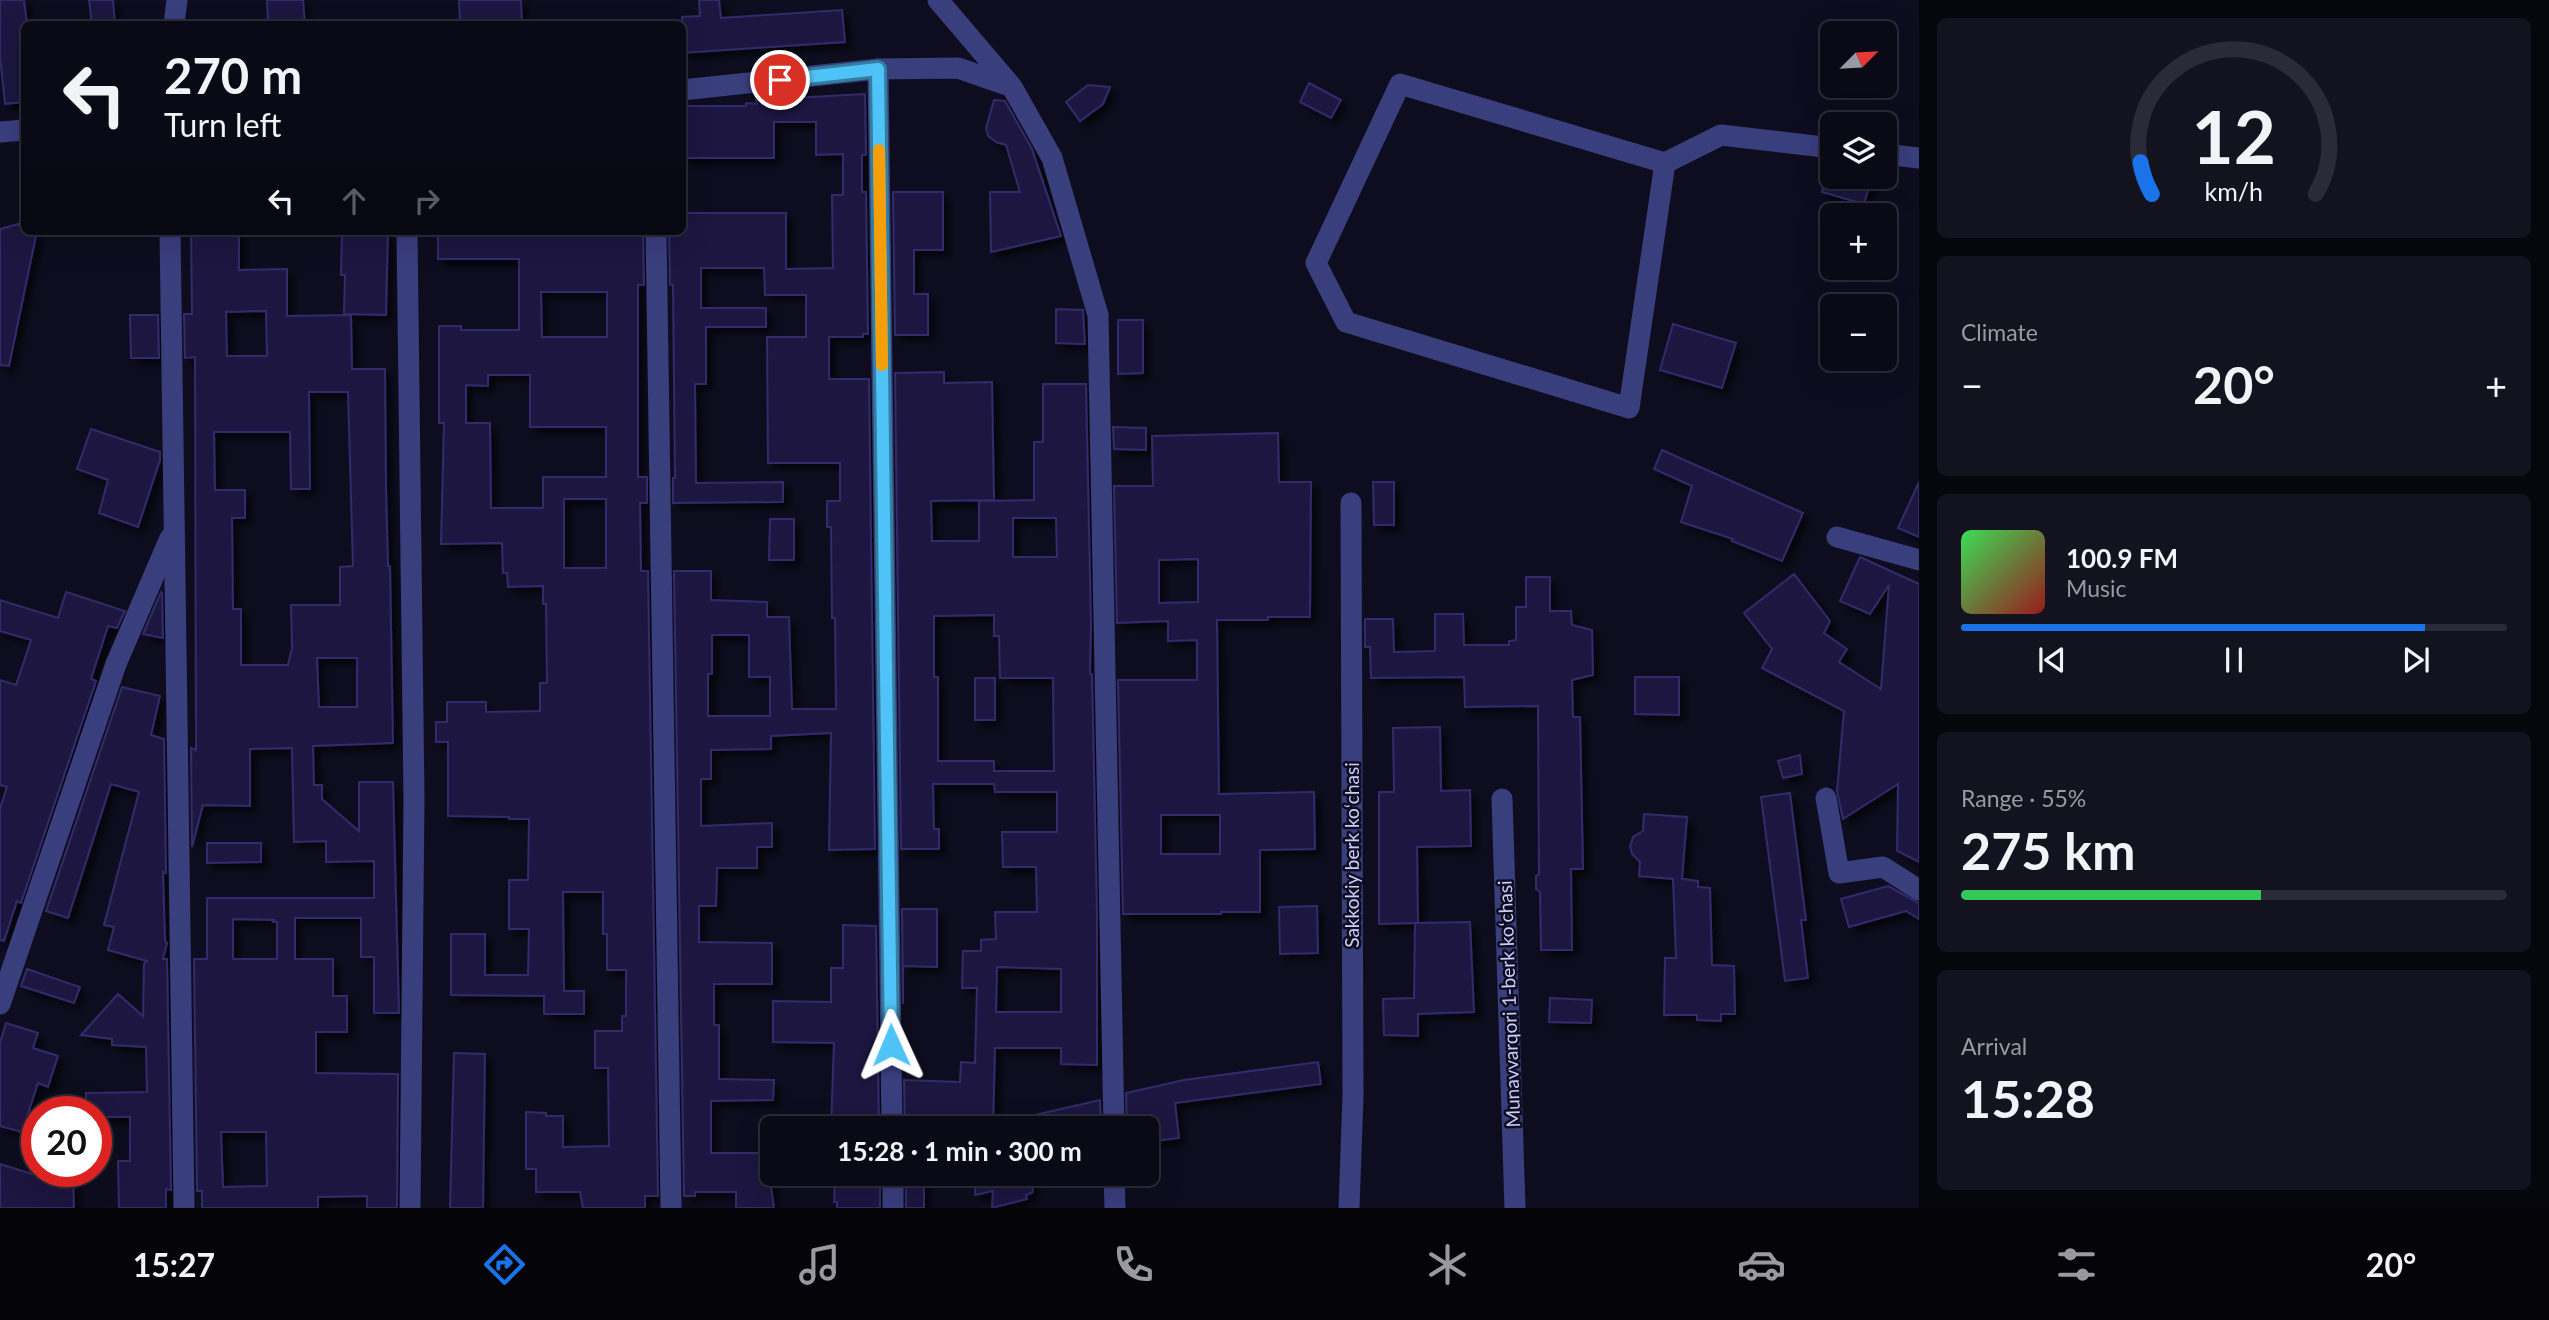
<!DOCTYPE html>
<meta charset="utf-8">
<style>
:root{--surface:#0a0a17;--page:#131320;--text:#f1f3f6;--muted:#999aa1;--line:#2a2b36;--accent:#1a73e8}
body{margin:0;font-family:Lato,sans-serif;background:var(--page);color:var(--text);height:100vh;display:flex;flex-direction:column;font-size:26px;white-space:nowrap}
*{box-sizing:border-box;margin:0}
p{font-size:23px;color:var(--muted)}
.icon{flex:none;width:38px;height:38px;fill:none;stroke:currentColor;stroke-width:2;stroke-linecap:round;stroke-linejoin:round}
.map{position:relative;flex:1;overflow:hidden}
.details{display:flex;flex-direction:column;gap:18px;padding:18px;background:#06060d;width:630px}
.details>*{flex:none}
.top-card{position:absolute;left:21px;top:21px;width:665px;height:214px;border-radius:10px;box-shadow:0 7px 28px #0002,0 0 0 2px var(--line);background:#0a0a17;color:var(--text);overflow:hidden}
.needle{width:46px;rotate:66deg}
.fabs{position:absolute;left:1820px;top:21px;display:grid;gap:14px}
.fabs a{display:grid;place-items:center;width:77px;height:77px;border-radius:10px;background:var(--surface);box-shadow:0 7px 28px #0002,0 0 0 2px var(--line);font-size:35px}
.speed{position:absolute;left:21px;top:1096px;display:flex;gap:14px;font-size:35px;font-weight:700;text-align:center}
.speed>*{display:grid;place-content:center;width:91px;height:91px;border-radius:50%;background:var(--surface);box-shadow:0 7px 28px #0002,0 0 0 2px var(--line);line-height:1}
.speed .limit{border:10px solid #d22;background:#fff;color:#111}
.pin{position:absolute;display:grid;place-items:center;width:60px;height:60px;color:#fff;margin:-30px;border:4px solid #fff;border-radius:50%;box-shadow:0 2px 7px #0007}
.me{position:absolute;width:77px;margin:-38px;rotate:359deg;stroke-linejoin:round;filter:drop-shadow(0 0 5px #0008)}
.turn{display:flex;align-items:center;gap:24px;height:147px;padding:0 28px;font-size:32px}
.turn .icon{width:91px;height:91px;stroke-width:2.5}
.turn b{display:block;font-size:49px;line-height:60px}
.lanes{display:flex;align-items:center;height:66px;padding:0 28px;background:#0003;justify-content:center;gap:35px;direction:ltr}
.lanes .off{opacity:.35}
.big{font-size:52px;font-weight:700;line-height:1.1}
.details .widget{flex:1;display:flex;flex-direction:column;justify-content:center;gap:10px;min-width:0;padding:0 24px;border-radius:10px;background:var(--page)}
.details .dial{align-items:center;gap:0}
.dial svg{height:182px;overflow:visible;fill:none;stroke:var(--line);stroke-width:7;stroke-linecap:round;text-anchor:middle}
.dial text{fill:var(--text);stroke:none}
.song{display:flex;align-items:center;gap:21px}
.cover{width:84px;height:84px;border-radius:10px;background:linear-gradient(135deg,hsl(130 70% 55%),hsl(0 70% 35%))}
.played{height:7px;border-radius:4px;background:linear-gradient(90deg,var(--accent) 85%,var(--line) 85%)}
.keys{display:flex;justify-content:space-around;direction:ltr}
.heat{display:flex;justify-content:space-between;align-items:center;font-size:38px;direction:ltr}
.charge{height:10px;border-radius:5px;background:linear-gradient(90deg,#34c759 55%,var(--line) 0)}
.trip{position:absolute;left:760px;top:1116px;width:399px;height:70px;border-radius:10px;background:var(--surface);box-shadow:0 7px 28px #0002,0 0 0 2px var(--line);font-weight:700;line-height:70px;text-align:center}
.menu{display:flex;height:112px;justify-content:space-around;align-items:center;background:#040409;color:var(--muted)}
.menu .icon{width:49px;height:49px}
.menu .on{color:var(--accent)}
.menu b{font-size:32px;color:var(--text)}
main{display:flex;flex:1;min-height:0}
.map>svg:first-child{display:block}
.building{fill:#1d193f;stroke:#312c6a;stroke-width:2;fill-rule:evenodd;filter:url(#shadow)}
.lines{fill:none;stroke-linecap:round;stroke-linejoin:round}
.minor{stroke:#393e7d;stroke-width:21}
.route-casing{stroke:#337fa1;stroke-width:18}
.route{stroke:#4fc3f7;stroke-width:12}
.slow{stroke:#f59e0b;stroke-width:12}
.labels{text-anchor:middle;stroke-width:5;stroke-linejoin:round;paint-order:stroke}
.street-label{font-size:19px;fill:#ccccfe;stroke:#0e0d1f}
</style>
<main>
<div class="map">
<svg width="1919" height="1208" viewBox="0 0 1919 1208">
<defs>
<filter id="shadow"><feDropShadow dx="6" dy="6" stdDeviation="3.5" flood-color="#0009"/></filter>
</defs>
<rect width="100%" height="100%" fill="#0e0d1f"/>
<g class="building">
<path d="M0,0H24L27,24H24V102L5,104L0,56Z"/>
<path d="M89,0H113L115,24H92Z"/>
<path d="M267,0H303L305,24H268Z"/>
<path d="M459,0H521L522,24H460Z"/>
<path d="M699,0H719L721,18L842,10L845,42L682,53V17L700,16Z"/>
<path d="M1309,83L1341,100L1331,118L1300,102Z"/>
<path d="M1088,85L1110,87L1103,104L1080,121L1066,102Z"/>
<path d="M865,94L866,155H862V192H866L868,334H863V337H829V379H869L875,849L829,850L831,733L771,736V749L711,750V779H701V826L772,823V847H757V868H717L716,906H699V942L772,943V984H714V1025H719V1079L774,1080L773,1100L711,1101V1153H772V1180H770L774,1208H736V1192H695V1196H684L674,571H711V600L767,602V617H789L792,709H836L835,618H832L831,527H827V501H840V463H768L767,337H806V295H765L764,268H701V308H766V327H706V384H695L696,483L783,482V502L673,503V478H675L673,285H670L669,231H682V213H786V269L833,268L832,195H843V154L816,155V122H774V158H682V106H746V103L757,104L756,100ZM712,635H749V677H770V716H708V674H712Z"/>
<path d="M994,100L1005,101L1032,149L1061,236L991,252L990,192H1020L1006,145L996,142L988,136L986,128Z"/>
<path d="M1828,171L1832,172V177H1847L1870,184L1864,204L1822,192Z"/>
<path d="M893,192H943V250H914V294H928V335H895Z"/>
<path d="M22,223L24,231H37L9,366L0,365V229Z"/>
<path d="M191,231H239V270L287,269V316L351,315L352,369H385L386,487L388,566H390L393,743L313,746L314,785H322V799L359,831V782H393L399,1013H374V957H361V918H295V959H333V996H347V1032H316V1073L398,1074L397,1208H367V1196L318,1197V1208H202V1191H197L194,959H207V898H374V861L326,862V841L294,842L292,748L250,749V806L203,805L192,847L191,748L196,750L195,357L185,358L184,314H192ZM266,311L267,356H227L226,312ZM309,392H348L353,566L340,567V605H291L292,648L288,665H241V609H233L232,518H245V490H215L214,432H290L291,489H310ZM317,658H357V707H319ZM233,919L274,920L273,922H277V959H233ZM221,1132H266L267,1186L223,1187Z"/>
<path d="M342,231H388L386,315L344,314L345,275H341Z"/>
<path d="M548,231H643L644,285H638V477H647V503H640L641,571H648L658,1196H645V1208H583L580,1192H536V1169H526V1112L546,1113V1116H563V1147L609,1146L608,1068H595V1031H622V1016H626V970H607V934H603V892H563L564,991H584V1014H544V996L451,995V934H485V975H528L529,929H509V880H528L529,819H509V817L448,816V742H436V722H447V702H486V712L540,711V683H547L546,604H543V586L508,587L507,573H503L502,543L441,544L444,423H439V326H461V330H519V259H438V234H548ZM541,292H607V337H542ZM488,375H530V427H606V477H543V508H491L490,423H466V385L488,386ZM564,499H606V568H564Z"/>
<path d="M1056,309L1083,310L1085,344L1056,343Z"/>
<path d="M130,315H158L159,358H131Z"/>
<path d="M1118,320H1143V373L1118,374Z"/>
<path d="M1673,324L1736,343L1722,388L1660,370Z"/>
<path d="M944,372V383L992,382L994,500L931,501L932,541H979V501L1034,500V442H1043V384H1086L1091,624L1090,674H1092L1097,914V1065L1061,1064V1048H995L993,1129H905L904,1080L960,1082L961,1062L975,1063L977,988H962L963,951H981V940L996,939L995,912H1037L1036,867H1003L1002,832H1057V792H995L994,784H933L934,829H939V849H901L895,373ZM1013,518H1056L1057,557H1013ZM994,615V636H999L1000,678H1053L1054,771H994V761H938V677H934V616ZM997,967L1061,969V1012H996Z"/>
<path d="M1113,427L1146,428V450L1114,449Z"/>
<path d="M91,429L160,452V460L138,527L99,513L108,480L77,469Z"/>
<path d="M1278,433L1279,482H1311L1310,617H1268V620H1217L1219,794L1314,792L1315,849L1260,850V912H1221V914H1123L1118,680H1197V640L1168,641V621L1117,623L1114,486H1153L1152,436ZM1198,559V602L1159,603V560ZM1161,815H1220V854H1161Z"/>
<path d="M1662,450L1803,513L1782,561L1732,541L1733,539L1681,522L1692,486L1654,469Z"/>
<path d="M1373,482H1394V525H1374Z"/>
<path d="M1919,482V537L1898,528Z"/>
<path d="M770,519H794V560H769Z"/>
<path d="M1860,557L1919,584V862L1897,851L1898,784L1843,819L1837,791L1844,711L1762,668L1772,649L1744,613L1794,574L1830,621L1824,633L1847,649L1839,662L1881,689L1889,585L1870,614L1840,601Z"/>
<path d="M1526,577H1550V611H1571L1572,625L1592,630L1593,675L1572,680L1573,717H1580L1583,869H1571L1572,950H1541L1540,892L1536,889V876L1539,874L1538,706L1465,707L1464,677L1371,678L1370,647H1365V619H1393L1394,652L1435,651V614H1463L1464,645H1509V641L1516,640V607H1526Z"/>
<path d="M66,592L125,611L117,628L108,626L91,679L96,681L21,903L17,901L4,941L0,940V809L7,787L0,785V680L16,685L31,640L0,631V600L58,618Z"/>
<path d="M161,592L162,593L163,638L143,634Z"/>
<path d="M1635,677H1679V715L1635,714Z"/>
<rect x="975" y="678" width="20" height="42"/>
<path d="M122,687L160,696L151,735L164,739L166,873L163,872L165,941L167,943L163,959H167L171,1190L166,1189V1208H119L118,1161H130V1117H96V1111H86V1093L147,1092L146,1047L112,1045V1039L81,1035L118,994L143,1016L144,964L147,961L108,950L114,927L104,925L139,792L111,784L68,918L46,911Z"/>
<path d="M1440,727L1441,791L1470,790L1471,846L1417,847L1418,923L1379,924V792H1394L1393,728Z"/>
<path d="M1800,755L1802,774L1783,778L1778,761Z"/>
<path d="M1790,793L1806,920H1801L1808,978L1785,981L1761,797Z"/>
<path d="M1644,814L1687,817L1682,879L1698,881V887L1710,888L1712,965L1734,966L1735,1014H1721V1021L1697,1020V1015H1664L1665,958H1676L1673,879L1639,876L1640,862L1632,854L1630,846L1633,837L1643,831Z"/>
<path d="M207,843H261V862L207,863Z"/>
<path d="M1888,886L1919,903V919L1906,911L1849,927L1841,899Z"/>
<path d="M1317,906L1318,953L1280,954L1279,907Z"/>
<path d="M902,909H937V967L903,966V1004Z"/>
<path d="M1470,922L1474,1012L1418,1014V1036L1384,1035L1383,999L1414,998L1415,923Z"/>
<path d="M843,925L876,926L879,1129H831L834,1043L773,1042V1001L831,1002V968H843Z"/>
<path d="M27,969L80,987L74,1003L21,986Z"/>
<path d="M1550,998L1592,1000L1591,1023L1549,1022Z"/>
<path d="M6,1023L38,1033L33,1048L58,1056L48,1087L38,1083L22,1132L0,1126V1043Z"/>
<path d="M454,1053L485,1054L483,1208H450Z"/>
<path d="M1318,1062L1321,1084L1175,1103L1179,1138L1146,1142V1129H1127L1126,1093L1184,1080Z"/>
<path d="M1100,1100L1101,1129H1010L1009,1121Z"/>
<path d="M0,1164L48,1179V1171H73L74,1208H0Z"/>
<path d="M835,1174H880V1208H837V1202H834Z"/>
<rect x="906" y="1174" width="18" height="34"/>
<path d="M975,1174H1032L1033,1192L1026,1195L1027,1199L992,1208L993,1191L975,1195Z"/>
</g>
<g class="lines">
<g class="minor">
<path d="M938,0L1012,87L1052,158L1098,315L1114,1129"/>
<path d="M174,24L177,0"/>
<path d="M878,69L892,1129"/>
<path d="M682,90L878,69L958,68L1010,86"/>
<path d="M0,132L24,130"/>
<path d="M1885,154L1919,158"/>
<path d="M1665,163L1629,408L1346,322L1316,263L1400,84L1665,163L1721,135L1832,148"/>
<path d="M170,231L184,1208"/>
<path d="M407,231L414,799L410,1208"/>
<path d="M656,231L671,1208"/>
<path d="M1837,537L1919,560"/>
<path d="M1826,798L1839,873L1883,867L1919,890"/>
<path d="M1502,799L1515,1208"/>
<path d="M0,1004L116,664L170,538"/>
<path d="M893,1174V1208"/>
<path d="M1114,1174L1115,1208"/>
<path d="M1349,1208L1353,1096L1351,503"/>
</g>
</g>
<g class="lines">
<g class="route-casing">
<path id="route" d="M780,80L878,69L891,1045"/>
</g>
<use href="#route" class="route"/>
<path class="slow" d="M879,150L882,365"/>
</g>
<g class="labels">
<g class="street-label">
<text transform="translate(1352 855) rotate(-90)" y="7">Sakkokiy berk koʻchasi</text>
<text transform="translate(1509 1004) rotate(-92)" y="7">Munavvarqori 1-berk koʻchasi</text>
</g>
</g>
</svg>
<div class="fabs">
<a><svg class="needle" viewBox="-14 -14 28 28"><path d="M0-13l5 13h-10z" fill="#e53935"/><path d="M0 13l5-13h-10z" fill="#999aa1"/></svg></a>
<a><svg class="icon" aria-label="layers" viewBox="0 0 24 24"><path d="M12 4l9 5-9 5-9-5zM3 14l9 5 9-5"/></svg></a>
<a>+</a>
<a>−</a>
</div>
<div class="speed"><div class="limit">20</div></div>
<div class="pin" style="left:780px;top:80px;background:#d93025"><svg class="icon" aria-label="arrive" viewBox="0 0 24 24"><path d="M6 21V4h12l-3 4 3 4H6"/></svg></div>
<svg class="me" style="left:891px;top:1045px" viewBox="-20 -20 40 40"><path d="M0-17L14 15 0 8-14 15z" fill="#4fc3f7" stroke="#fff" stroke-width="4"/></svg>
<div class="trip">15:28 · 1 min · 300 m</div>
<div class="top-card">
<div class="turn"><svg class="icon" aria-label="left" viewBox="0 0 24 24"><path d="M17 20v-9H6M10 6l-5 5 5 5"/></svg><div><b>270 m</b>Turn left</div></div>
<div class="lanes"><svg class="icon" aria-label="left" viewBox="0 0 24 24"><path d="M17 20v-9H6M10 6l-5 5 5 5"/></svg><svg class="icon off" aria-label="ahead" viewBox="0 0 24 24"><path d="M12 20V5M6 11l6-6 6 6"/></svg><svg class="icon off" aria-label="right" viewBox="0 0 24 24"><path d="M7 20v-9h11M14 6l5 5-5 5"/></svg></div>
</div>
</div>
<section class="details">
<div class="widget dial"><svg viewBox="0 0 100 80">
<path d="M14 69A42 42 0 1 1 86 69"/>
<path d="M14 69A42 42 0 0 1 9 55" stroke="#1a73e8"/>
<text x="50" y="56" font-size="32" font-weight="700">12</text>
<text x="50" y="72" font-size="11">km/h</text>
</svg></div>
<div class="widget"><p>Climate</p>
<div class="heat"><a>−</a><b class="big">20°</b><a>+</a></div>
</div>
<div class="widget">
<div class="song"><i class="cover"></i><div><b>100.9 FM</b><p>Music</p></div></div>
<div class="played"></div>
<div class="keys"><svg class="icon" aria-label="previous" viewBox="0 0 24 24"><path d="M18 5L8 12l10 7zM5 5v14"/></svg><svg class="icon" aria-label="pause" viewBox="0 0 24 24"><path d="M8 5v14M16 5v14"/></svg><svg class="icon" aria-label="next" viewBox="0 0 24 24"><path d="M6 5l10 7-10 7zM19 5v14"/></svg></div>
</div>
<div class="widget"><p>Range · 55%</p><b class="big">275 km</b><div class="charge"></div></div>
<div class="widget"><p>Arrival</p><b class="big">15:28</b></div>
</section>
</main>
<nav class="menu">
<b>15:27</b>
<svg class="icon on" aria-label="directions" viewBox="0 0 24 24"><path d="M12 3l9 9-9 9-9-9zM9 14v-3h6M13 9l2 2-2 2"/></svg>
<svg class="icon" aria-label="music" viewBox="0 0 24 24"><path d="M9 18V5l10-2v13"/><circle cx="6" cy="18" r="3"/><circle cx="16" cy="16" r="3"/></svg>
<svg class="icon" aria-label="phone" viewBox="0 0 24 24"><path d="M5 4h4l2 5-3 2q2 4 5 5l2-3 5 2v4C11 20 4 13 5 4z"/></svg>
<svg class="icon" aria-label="climate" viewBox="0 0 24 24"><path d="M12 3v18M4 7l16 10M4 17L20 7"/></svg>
<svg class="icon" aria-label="car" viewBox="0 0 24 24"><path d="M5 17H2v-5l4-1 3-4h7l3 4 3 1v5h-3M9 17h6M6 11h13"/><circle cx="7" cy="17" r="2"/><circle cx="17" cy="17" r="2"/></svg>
<svg class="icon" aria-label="filters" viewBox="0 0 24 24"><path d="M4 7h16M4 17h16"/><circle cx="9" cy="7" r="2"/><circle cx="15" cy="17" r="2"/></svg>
<b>20°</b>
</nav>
